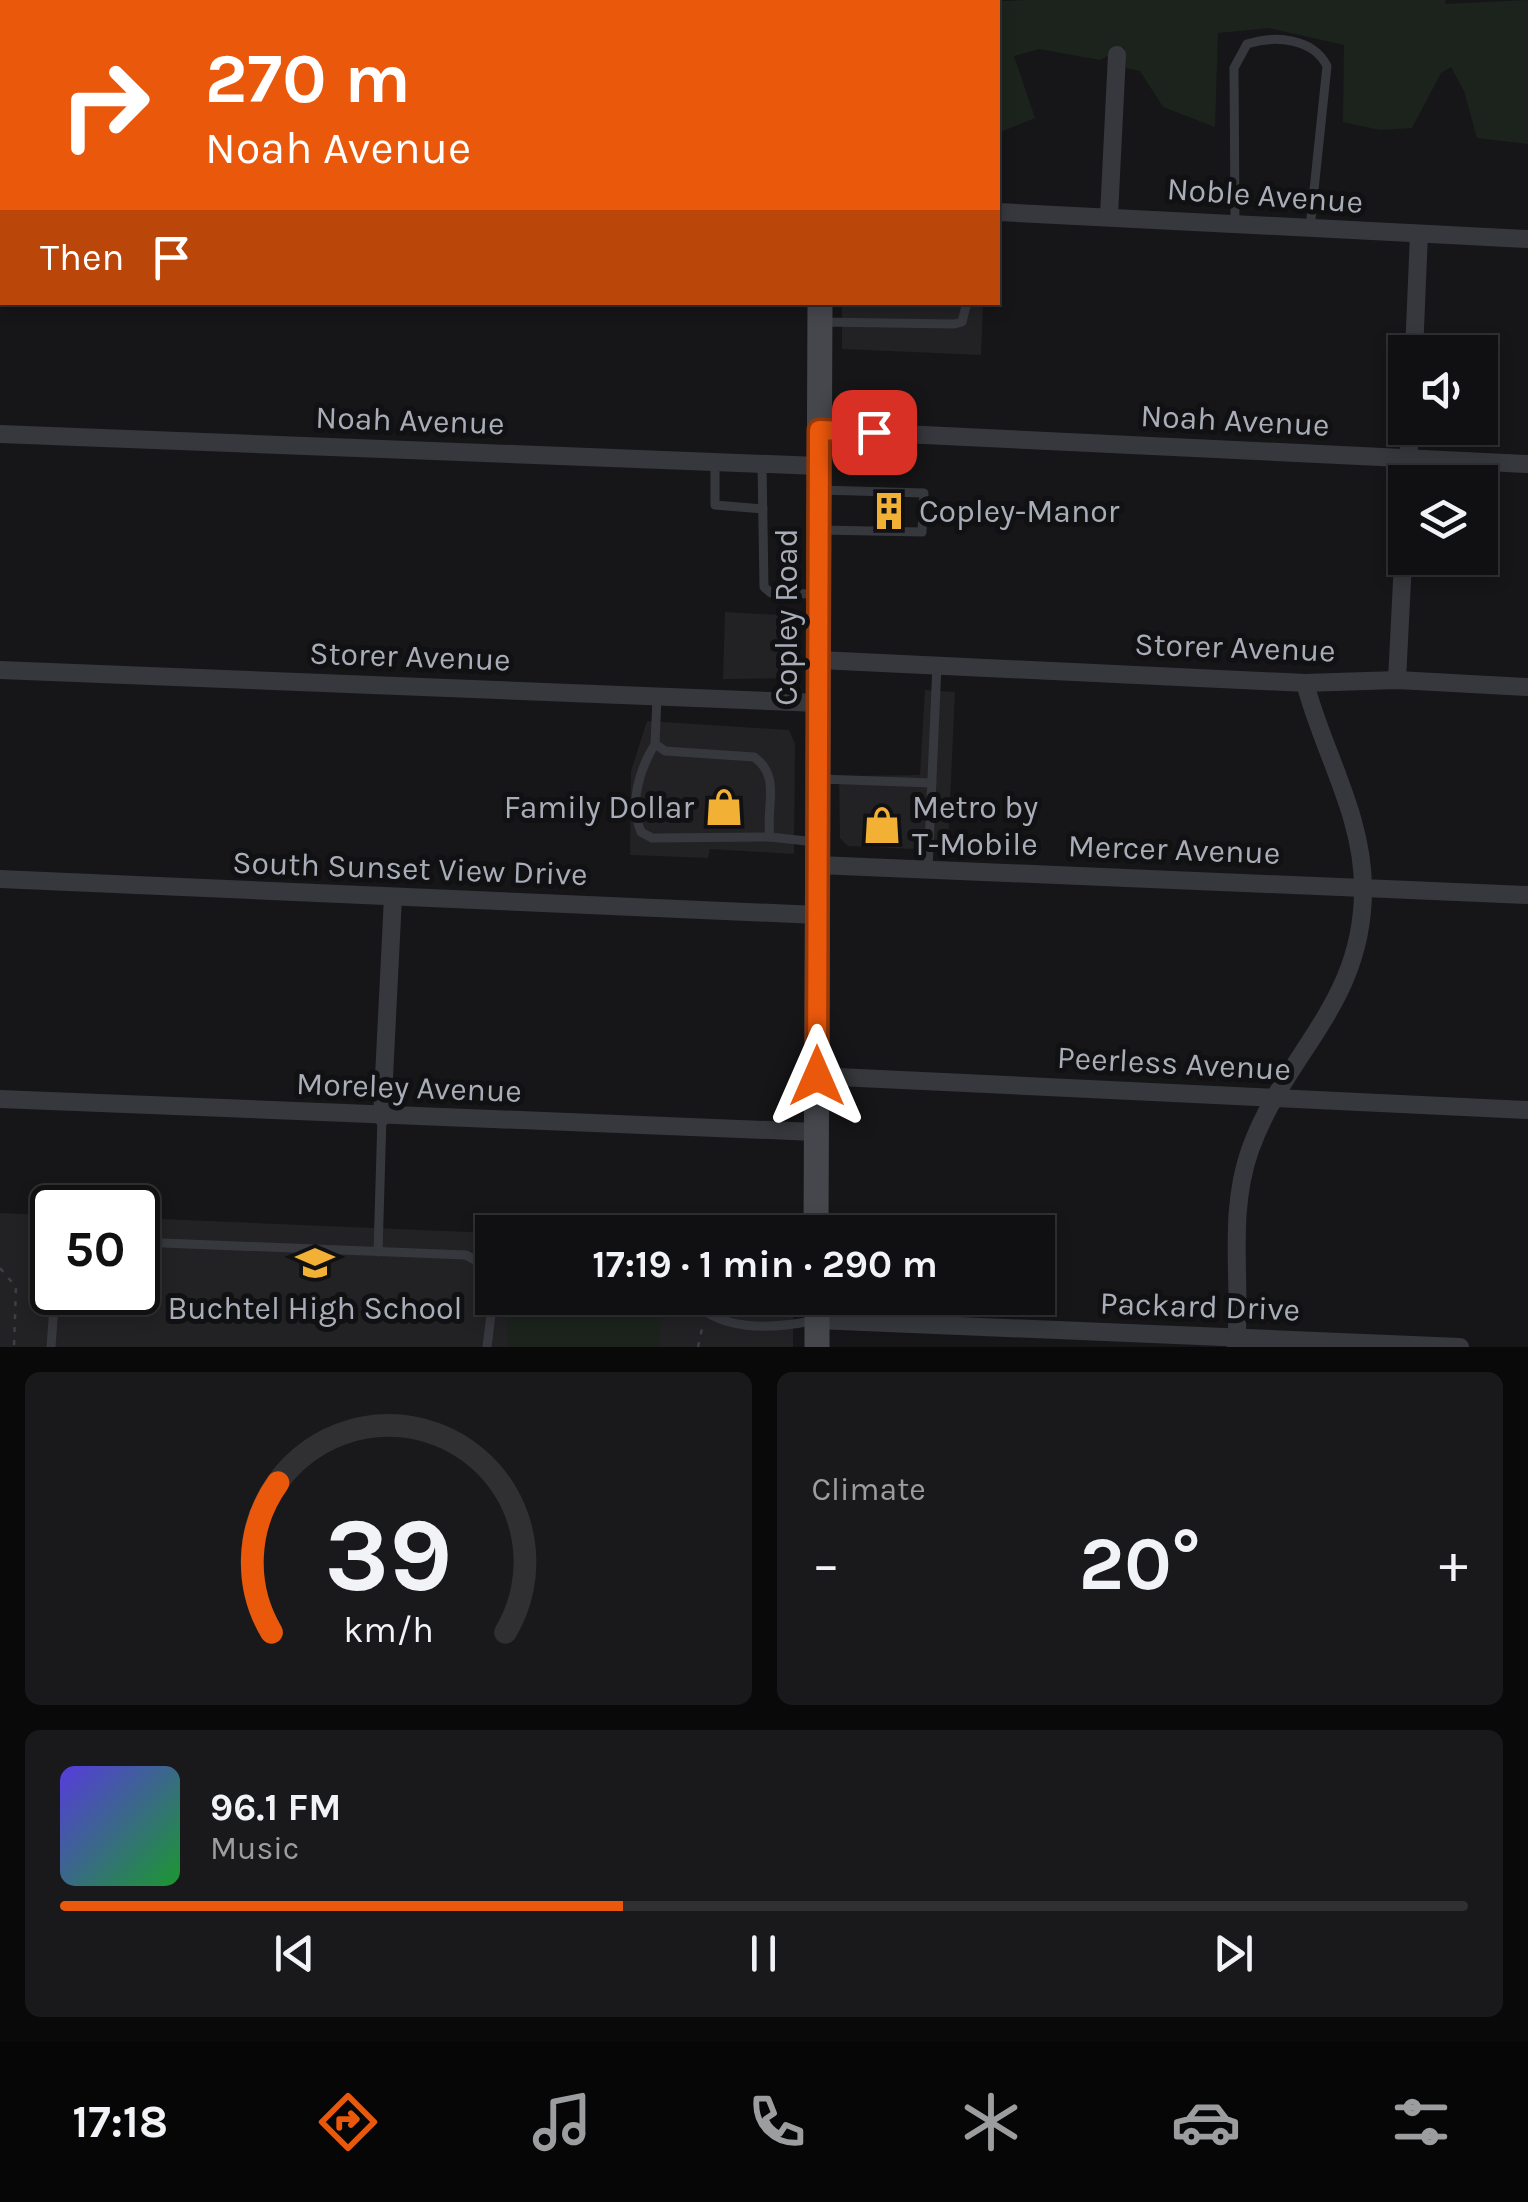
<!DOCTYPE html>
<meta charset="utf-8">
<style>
:root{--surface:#101012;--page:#19191b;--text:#f1f3f6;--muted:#9c9d9f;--line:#303032;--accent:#ea580c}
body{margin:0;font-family:Karla,sans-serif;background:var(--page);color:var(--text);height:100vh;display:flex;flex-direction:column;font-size:38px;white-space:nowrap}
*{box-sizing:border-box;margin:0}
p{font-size:32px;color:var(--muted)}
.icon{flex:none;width:55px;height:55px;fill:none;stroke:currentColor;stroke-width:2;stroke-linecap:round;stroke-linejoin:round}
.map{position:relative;height:1347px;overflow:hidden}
.drawer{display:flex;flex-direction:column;gap:25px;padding:25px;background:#09090a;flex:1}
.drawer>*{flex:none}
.top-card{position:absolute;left:0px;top:0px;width:1000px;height:305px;box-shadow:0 5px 15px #0003,0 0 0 2px var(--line);background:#ea580c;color:#fff;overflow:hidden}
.tools{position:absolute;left:1388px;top:335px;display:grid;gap:20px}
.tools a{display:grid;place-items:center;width:110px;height:110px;border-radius:0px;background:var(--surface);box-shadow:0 5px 15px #0003,0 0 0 2px var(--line);font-size:50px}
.speed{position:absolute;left:30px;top:1185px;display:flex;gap:20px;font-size:50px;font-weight:700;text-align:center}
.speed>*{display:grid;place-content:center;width:130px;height:130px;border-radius:50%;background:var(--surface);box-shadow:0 5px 15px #0003,0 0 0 2px var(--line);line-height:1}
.speed .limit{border:5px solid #111;border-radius:15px;background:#fff;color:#111}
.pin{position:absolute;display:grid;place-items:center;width:85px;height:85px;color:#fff;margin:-42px;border-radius:20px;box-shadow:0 5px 15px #0006}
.me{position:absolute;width:110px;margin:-55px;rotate:0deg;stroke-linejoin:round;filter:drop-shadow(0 0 8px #0008)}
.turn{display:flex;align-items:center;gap:35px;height:210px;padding:0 40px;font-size:45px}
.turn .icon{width:130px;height:130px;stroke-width:2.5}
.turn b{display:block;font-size:70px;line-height:85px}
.then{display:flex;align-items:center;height:95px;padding:0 40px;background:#0003;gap:20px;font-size:38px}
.big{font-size:75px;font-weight:700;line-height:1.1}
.drawer .tile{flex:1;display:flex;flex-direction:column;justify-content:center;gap:15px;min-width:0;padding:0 35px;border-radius:15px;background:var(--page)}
.drawer .dial{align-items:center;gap:0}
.dial svg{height:260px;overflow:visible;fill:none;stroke:var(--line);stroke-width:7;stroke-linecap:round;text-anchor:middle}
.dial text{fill:var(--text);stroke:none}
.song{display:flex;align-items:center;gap:30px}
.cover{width:120px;height:120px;border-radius:15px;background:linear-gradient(135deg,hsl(250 70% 55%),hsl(130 70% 35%))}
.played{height:10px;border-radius:5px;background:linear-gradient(90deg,var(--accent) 40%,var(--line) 40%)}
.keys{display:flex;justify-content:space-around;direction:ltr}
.heat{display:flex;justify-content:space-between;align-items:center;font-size:55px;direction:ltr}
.drawer .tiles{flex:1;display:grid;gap:25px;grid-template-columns:1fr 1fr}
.tile:last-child{grid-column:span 2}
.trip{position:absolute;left:475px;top:1215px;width:580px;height:100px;border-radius:0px;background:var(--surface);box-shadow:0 5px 15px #0003,0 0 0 2px var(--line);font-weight:700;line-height:100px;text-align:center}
.tabs{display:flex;height:160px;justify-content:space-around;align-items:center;background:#060607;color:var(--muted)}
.tabs .icon{width:70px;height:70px}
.tabs .on{color:var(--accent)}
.tabs b{font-size:45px;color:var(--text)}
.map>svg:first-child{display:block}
.built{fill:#222225}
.green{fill:#1c231d}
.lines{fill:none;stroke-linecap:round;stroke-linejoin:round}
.path{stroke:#3d3f44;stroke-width:2.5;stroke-dasharray:5 8;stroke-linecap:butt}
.lane{stroke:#37383d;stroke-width:9}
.street{stroke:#37383d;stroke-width:18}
.secondary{stroke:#45474d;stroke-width:25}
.route-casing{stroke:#983908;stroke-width:25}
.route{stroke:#ea580c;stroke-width:18}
.labels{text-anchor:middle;stroke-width:10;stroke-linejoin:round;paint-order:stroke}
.street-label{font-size:32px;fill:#a8adb8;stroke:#111113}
.poi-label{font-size:32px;fill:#a8adb8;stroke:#111113;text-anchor:start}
</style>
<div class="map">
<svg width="1528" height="1347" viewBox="0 0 1528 1347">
<rect width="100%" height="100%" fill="#161618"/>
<g class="built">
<path d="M842,303H983L981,355L842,349Z"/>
<path d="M725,612L796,616V668L791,678L723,679Z"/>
<path d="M925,690L955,692L948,846L938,845L937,850L848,846L840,838L839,776L920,775Z"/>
<path d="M647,721L789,730L795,744L794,854L710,849L708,858L630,855L631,771Z"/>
<path d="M0,1213L52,1215V1292H138V1218L492,1233V1298H793V1347H0Z"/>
</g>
<g class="green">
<path d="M1030,0H1445L1446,4L1528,0V144L1477,138L1464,91L1451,67L1441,73L1412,128L1380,130L1343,122L1344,45L1269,28L1218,33L1215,127L1163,107L1140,71L1126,68L1124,47L1100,60L1039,49L1014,56L1035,118L998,133V2H980Z"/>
<path d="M508,1298H661L660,1347H507Z"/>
</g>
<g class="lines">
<g class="path">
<path d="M0,1268L16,1287L14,1347"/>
<path d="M698,1347L703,1324"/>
</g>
<g class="lane">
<path d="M1235,223L1234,68L1247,44C1275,35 1313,38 1327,66L1310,228"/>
<path d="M822,322L954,324L962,322L967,302"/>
<path d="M715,462V505L763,509"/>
<path d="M762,464L764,587L771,593L816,594"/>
<path d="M820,490L924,493L922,532L821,530"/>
<path d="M657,697L655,744L665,751L754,757C782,777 765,807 770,837L816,842"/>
<path d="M655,744C639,770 629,803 641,832L652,838L770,837"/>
<path d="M821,779L932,783"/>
<path d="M928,869L937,665"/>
<path d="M138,1242L466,1255L492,1270"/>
<path d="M378,1252L382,1117"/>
<path d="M689,1298C720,1332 770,1329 812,1321"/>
<path d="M51,1347L55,1292"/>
<path d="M487,1347L493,1298"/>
</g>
<g class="street">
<path d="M0,177H2"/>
<path d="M998,212L1528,239"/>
<path d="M1109,215L1117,55"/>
<path d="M1414,352L1419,234"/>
<path d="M819,430L1528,464"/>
<path d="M0,434L818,466"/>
<path d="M1407,482L1410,428"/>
<path d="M819,660L1305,683L1397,680L1528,687"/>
<path d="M0,670L818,703"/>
<path d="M1397,680L1405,522"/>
<path d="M818,865L1528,895"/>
<path d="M0,879L817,915"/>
<path d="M817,1076L1528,1110"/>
<path d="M0,1099L815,1132"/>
<path d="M382,1117L393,897"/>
<path d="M817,1320L1460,1347"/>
<path d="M1236,1347C1242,1280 1227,1216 1250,1150C1285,1052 1364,1004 1363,888C1363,815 1323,752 1305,683"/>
</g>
<g class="secondary">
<path d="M821,2V0"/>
<path d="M816,1232L820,302"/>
<path d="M817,1347V1298"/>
</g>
</g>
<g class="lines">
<g class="route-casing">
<path id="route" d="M817,1076L819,430L874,432"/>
</g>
<use href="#route" class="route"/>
</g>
<defs>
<g id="building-bare" transform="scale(3)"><path d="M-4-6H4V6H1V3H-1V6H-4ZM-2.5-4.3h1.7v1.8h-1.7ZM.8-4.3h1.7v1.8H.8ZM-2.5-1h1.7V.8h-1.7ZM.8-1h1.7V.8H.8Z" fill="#f2b134" stroke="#111113" stroke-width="2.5" paint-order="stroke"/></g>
<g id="shop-bare" transform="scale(3)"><path d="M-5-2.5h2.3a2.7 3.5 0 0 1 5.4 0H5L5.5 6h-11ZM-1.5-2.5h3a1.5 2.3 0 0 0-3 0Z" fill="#f2b134" stroke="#111113" stroke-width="2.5" paint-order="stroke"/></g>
<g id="school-bare" transform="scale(3)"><path d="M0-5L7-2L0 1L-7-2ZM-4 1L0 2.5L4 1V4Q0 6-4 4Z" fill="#f2b134" stroke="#111113" stroke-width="2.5" paint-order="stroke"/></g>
</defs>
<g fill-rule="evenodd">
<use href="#building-bare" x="889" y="511"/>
<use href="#shop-bare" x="724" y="807"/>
<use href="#shop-bare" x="882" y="825"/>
<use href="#school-bare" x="315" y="1263"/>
</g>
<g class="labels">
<g class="street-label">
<text transform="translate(1265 195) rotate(4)" y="11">Noble Avenue</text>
<text transform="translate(410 420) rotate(2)" y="11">Noah Avenue</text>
<text transform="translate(1235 420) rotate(3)" y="11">Noah Avenue</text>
<text transform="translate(786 617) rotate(-90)" y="11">Copley Road</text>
<text transform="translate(1235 647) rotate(2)" y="11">Storer Avenue</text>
<text transform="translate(410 656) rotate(2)" y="11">Storer Avenue</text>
<text transform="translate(1174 849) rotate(2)" y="11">Mercer Avenue</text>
<text transform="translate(410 868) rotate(2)" y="11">South Sunset View Drive</text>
<text transform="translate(1174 1063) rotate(3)" y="11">Peerless Avenue</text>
<text transform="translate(409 1087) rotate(2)" y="11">Moreley Avenue</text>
<text transform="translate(1200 1306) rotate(2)" y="11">Packard Drive</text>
</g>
<g class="poi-label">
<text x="919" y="522">Copley-Manor</text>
<text x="694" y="818" text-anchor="end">Family Dollar</text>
<text x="912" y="818">Metro by<tspan x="912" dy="37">T-Mobile</tspan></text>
<text x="315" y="1319" text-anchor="middle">Buchtel High School</text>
</g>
</g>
</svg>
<div class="tools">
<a><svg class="icon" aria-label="sound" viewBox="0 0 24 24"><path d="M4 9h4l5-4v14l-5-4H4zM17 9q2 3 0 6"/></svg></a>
<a><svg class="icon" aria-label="layers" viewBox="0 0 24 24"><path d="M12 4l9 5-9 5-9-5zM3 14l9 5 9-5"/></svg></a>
</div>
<div class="speed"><div class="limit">50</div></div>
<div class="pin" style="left:874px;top:432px;background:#d93025"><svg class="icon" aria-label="arrive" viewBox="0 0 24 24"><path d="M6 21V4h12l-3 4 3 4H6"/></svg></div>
<svg class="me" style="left:817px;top:1076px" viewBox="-20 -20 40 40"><path d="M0-17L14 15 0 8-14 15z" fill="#ea580c" stroke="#fff" stroke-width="4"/></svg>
<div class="trip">17:19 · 1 min · 290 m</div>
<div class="top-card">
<div class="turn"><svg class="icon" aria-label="right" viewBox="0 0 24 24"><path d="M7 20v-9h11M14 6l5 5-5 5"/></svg><div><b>270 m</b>Noah Avenue</div></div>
<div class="then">Then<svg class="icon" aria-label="arrive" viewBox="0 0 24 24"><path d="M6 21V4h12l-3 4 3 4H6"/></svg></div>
</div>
</div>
<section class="drawer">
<div class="tiles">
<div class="tile dial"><svg viewBox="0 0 100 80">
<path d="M14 69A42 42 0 1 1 86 69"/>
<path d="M14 69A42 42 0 0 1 16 23" stroke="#ea580c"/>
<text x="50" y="56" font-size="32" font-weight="700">39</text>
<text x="50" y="72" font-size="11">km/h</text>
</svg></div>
<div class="tile"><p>Climate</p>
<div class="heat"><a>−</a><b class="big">20°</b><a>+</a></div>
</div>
<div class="tile">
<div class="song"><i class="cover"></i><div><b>96.1 FM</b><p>Music</p></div></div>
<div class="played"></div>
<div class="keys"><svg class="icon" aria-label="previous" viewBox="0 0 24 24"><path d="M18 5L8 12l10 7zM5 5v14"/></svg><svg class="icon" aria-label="pause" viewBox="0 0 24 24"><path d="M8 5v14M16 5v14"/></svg><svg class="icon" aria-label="next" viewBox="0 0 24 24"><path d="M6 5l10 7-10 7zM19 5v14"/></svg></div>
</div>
</div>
</section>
<nav class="tabs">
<b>17:18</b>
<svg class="icon on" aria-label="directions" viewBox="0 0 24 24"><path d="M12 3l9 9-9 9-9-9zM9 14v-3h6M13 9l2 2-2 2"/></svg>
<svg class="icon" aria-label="music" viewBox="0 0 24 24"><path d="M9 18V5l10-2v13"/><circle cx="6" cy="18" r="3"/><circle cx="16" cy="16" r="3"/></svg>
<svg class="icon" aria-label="phone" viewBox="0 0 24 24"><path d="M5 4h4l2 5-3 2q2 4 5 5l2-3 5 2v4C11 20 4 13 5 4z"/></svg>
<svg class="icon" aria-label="climate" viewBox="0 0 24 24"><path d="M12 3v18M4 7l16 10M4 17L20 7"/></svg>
<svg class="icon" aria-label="car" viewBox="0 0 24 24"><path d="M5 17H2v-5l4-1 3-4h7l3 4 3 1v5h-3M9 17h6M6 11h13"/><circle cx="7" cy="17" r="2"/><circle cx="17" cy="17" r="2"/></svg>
<svg class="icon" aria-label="filters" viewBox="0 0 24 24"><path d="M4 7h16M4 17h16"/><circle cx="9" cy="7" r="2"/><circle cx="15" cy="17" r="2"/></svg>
</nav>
